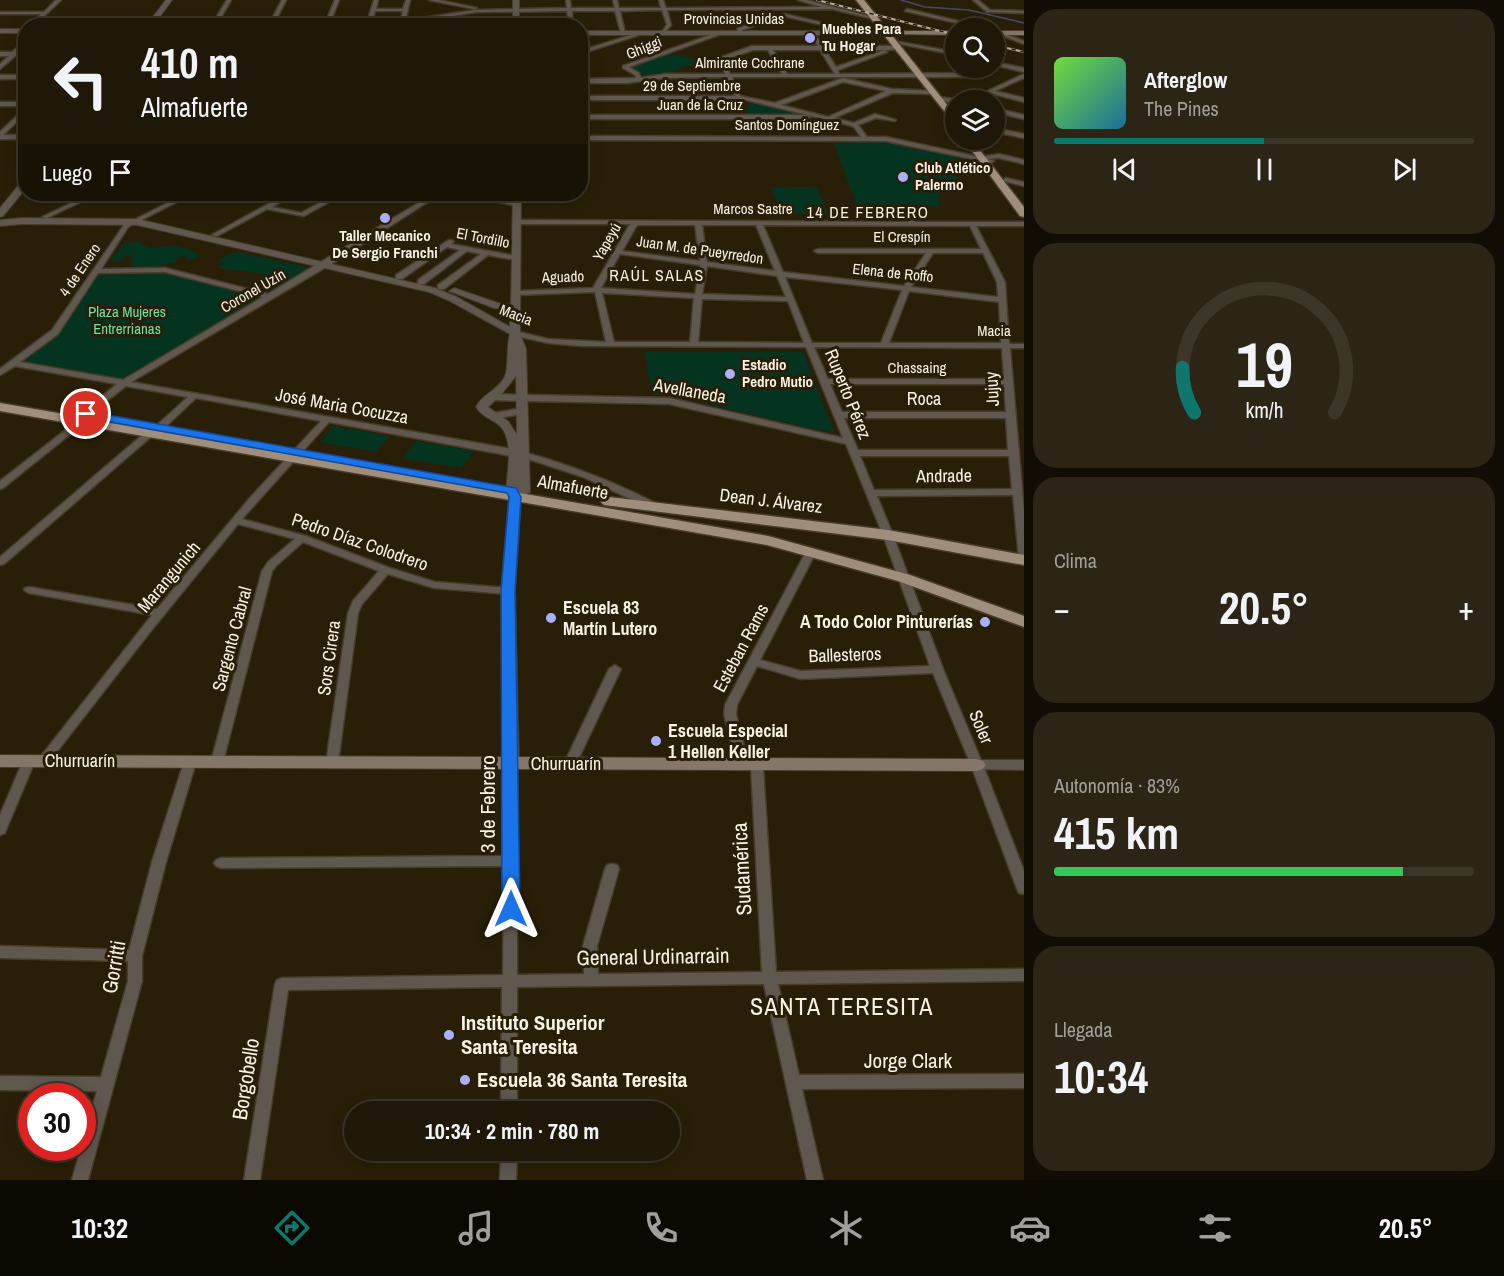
<!DOCTYPE html>
<html lang="es">
<meta charset="utf-8">
<style>
:root{--surface:#1f1707;--page:#2c2415;--text:#f1f3f6;--muted:#a19f9b;--line:#3c3628;--accent:#0f766e}
body{margin:0;font-family:"Archivo Narrow",sans-serif;background:var(--page);color:var(--text);height:100vh;display:flex;flex-direction:column;font-size:22px;white-space:nowrap}
*{box-sizing:border-box;margin:0}
p{font-size:20px;color:var(--muted)}
.icon{flex:none;width:33px;height:33px;fill:none;stroke:currentColor;stroke-width:2;stroke-linecap:round;stroke-linejoin:round}
.map{position:relative;flex:1;overflow:hidden}
.side{display:flex;flex-direction:column;gap:9px;padding:9px;background:#110d04;width:480px}
.side>*{flex:none}
.top-card{position:absolute;left:18px;top:18px;width:570px;height:183px;border-radius:24px;box-shadow:0 3px 15px #0003,0 0 0 2px var(--line);background:#1f1707;color:var(--text);overflow:hidden}
.fabs{position:absolute;left:945px;top:18px;display:grid;gap:12px}
.fabs a{display:grid;place-items:center;width:60px;height:60px;border-radius:50%;background:var(--surface);box-shadow:0 3px 15px #0003,0 0 0 2px var(--line);font-size:30px}
.speed{position:absolute;left:18px;top:1083px;display:flex;gap:12px;font-size:30px;font-weight:700;text-align:center}
.speed>*{display:grid;place-content:center;width:78px;height:78px;border-radius:50%;background:var(--surface);box-shadow:0 3px 15px #0003,0 0 0 2px var(--line);line-height:1}
.speed .limit{border:9px solid #d22;background:#fff;color:#111}
.pin{position:absolute;display:grid;place-items:center;width:51px;height:51px;color:#fff;margin:-26px;border:3px solid #fff;border-radius:50%;box-shadow:0 2px 6px #0007}
.me{position:absolute;width:66px;margin:-33px;rotate:0deg;stroke-linejoin:round;filter:drop-shadow(0 0 4px #0008)}
.turn{display:flex;align-items:center;gap:21px;height:126px;padding:0 24px;font-size:27px}
.turn .icon{width:78px;height:78px;stroke-width:2.5}
.turn b{display:block;font-size:42px;line-height:51px}
.then{display:flex;align-items:center;height:57px;padding:0 24px;background:#0003;gap:12px;font-size:22px}
.big{font-size:45px;font-weight:700;line-height:1.1}
.side .widget{flex:1;display:flex;flex-direction:column;justify-content:center;gap:9px;min-width:0;padding:0 21px;border-radius:24px;background:var(--page)}
.side .dial{align-items:center;gap:0}
.dial svg{height:156px;overflow:visible;fill:none;stroke:var(--line);stroke-width:7;stroke-linecap:round;text-anchor:middle}
.dial text{fill:var(--text);stroke:none}
.song{display:flex;align-items:center;gap:18px}
.cover{width:72px;height:72px;border-radius:9px;background:linear-gradient(135deg,hsl(100 70% 55%),hsl(200 70% 35%))}
.played{height:6px;border-radius:3px;background:linear-gradient(90deg,var(--accent) 50%,var(--line) 50%)}
.keys{display:flex;justify-content:space-around;direction:ltr}
.heat{display:flex;justify-content:space-between;align-items:center;font-size:33px;direction:ltr}
.charge{height:9px;border-radius:4px;background:linear-gradient(90deg,#34c759 83%,var(--line) 0)}
.trip{position:absolute;left:344px;top:1101px;width:336px;height:60px;border-radius:30px;background:var(--surface);box-shadow:0 3px 15px #0003,0 0 0 2px var(--line);font-weight:700;line-height:60px;text-align:center}
.dock{display:flex;height:96px;justify-content:space-around;align-items:center;background:#0c0903;color:var(--muted)}
.dock .icon{width:42px;height:42px}
.dock .current{color:var(--accent)}
.dock b{font-size:27px;color:var(--text)}
main{display:flex;flex:1;min-height:0}
.map>svg:first-child{display:block}
.green{fill:#04341f}
.lines{fill:none;stroke-linecap:round;stroke-linejoin:round}
.stream{stroke:#4b4865;stroke-width:1.5}
.minor-casing{stroke:#463c28;stroke-width:3}
.tertiary-casing{stroke:#463c28;stroke-width:2}
.secondary-casing{stroke:#463c28;stroke-width:2}
.primary-casing{stroke:#463c28;stroke-width:3}
.minor{fill:#60574f;fill-rule:evenodd}
.tertiary{fill:#60574f;fill-rule:evenodd}
.secondary{fill:#847669;fill-rule:evenodd}
.primary{fill:#a08e7d;fill-rule:evenodd}
.rail-casing{stroke:#b6ad9d;stroke-width:2}
.rail{stroke:#291f09;stroke-width:1.5;stroke-dasharray:4.5;stroke-linecap:butt}
.route{fill:#1a73e8;stroke:#114b97;stroke-width:1.5}
.poi-dot{fill:#aab0fb;stroke:#291f09;stroke-width:2}
.labels{text-anchor:middle;stroke-width:6;stroke-linejoin:round;paint-order:stroke}
.far-street-label{font-size:15px;fill:#f9f1e4;stroke:#291f09}
.far-poi-label{font-size:15px;font-weight:bold;fill:#f9f1e4;stroke:#291f09;text-anchor:start}
.far-park-label{font-size:15px;fill:#6edfa6;stroke:#291f09}
.far-neighbourhood-label{font-size:16px;letter-spacing:1.5px;fill:#f9f1e4;stroke:#291f09}
.street-label{font-size:18px;fill:#f9f1e4;stroke:#291f09}
.poi-label{font-size:18px;font-weight:bold;fill:#f9f1e4;stroke:#291f09;text-anchor:start}
.near-street-label{font-size:21px;fill:#f9f1e4;stroke:#291f09}
.near-poi-label{font-size:21px;font-weight:bold;fill:#f9f1e4;stroke:#291f09;text-anchor:start}
.near-neighbourhood-label{font-size:24px;letter-spacing:1.5px;fill:#f9f1e4;stroke:#291f09}
</style>
<main>
<div class="map">
<svg width="1024" height="1180" viewBox="0 0 1024 1180">
<rect width="100%" height="100%" fill="#291f09"/>
<g class="green">
<path d="M668,53L703,61L663,74L644,76L630,68Z"/>
<path d="M755,103L811,115L749,116L747,106Z"/>
<path d="M889,142L975,161L943,192H939V207L857,206L834,143Z"/>
<path d="M771,187H816L828,213H781Z"/>
<path d="M139,241C151,254 161,244 175,246C183,247 191,251 198,253L199,257L189,261L184,255L177,258L176,262L152,268H133L131,256L126,255L122,260L112,262L111,259L125,243Z"/>
<path d="M238,252L312,268L270,295L265,293L276,285L268,282L265,274L218,268L224,264L217,262L227,255Z"/>
<path d="M160,271L262,297L120,380L21,363L61,331L100,272Z"/>
<path d="M644,352H803L834,432L812,429L670,395H653Z"/>
<path d="M334,426L389,436L376,452L320,442Z"/>
<path d="M416,441L474,451L461,468L403,458Z"/>
</g>
<g class="lines">
<path class="stream" d="M901,0L925,7L969,10L1024,23"/>
<g class="minor-casing">
<g id="minor">
<path d="M56,0H61L35,25L31,24L41,14H0V12H44Z"/>
<path d="M227,0H231L216,26H211Z"/>
<path d="M282,0H286L273,26H268Z"/>
<path d="M335,0H339L329,26H324Z"/>
<path d="M374,0H378L376,9H403L406,0H410L406,18L408,20L476,10L567,8L566,0H570L571,8H615L613,0H617L619,8H661L659,0H663L666,8L822,7L798,0H806L876,18L874,19L832,9L667,10L671,25L663,34L661,33L667,25L662,10L620,11L625,33L623,34L621,33L615,11H572L573,26H569L567,11L476,12L409,23L375,26L403,21L401,19L403,11H375L371,26H366Z"/>
<path d="M429,0H438L477,8L475,9Z"/>
<path d="M973,0H978L990,10L1024,11V13L987,12Z"/>
<path d="M907,9L983,27L985,28H979L905,11Z"/>
<path d="M784,14L858,31L860,32L858,33L784,16L742,30L741,33L737,32L738,28Z"/>
<path d="M440,21H479L481,22L479,23H438Z"/>
<path d="M722,31L724,33L629,67L639,73L641,78L665,74H725L719,58L752,46H818L810,32L812,31L823,46H899L901,49L885,50L887,52L838,70L839,74L983,73L986,75L983,77H732L740,96L775,103L843,78L892,89L934,91L935,92L932,94L893,93L834,118L854,123L875,114L896,120L895,121L876,118L858,125L867,137H886L980,157L999,154L1024,160V164L999,158L988,159L994,161L991,163L886,141L580,140V136L861,137L854,127L849,125L746,100H580V96H735L726,77L665,78L627,83H580V79L636,78L635,75L623,68V66ZM753,50H768L782,74H730L724,60ZM773,50H820L835,74H787ZM825,50H885L836,67ZM843,82L886,91L828,117L781,105Z"/>
<path d="M997,31L1024,41V44L995,33Z"/>
<path d="M641,32L645,33L580,54V51Z"/>
<path d="M26,41V45L18,52H26V56H15L0,69V64L9,56H0V52H12Z"/>
<path d="M899,42L956,52V55L901,44Z"/>
<path d="M994,62L1024,68V72L994,65Z"/>
<path d="M1024,74V78L995,91L1024,98V102L990,93L974,100H968Z"/>
<rect x="0" y="75" width="26" height="4"/>
<path d="M938,97L956,99L958,100H956V103L936,100V98Z"/>
<rect x="0" y="102" width="26" height="4"/>
<path d="M26,107V113L3,135H26V139H0V132Z"/>
<path d="M994,108L1024,115V119L994,112Z"/>
<path d="M580,115H807L810,117L807,119H580Z"/>
<path d="M994,128L1024,134V138L994,132Z"/>
<path d="M1006,178L1024,182V186L1004,181L1003,180Z"/>
<path d="M90,194H97L47,218L42,217Z"/>
<path d="M185,194H192L128,227L101,269L165,268L268,294L433,194H440L333,263L131,382L512,449C554,460 594,474 633,492C642,497 654,501 662,508L660,510H654L583,477L528,459L329,422L242,519L306,536L390,568L435,582L508,588L513,591L508,594L434,588L388,574L362,604L358,613L338,763L336,766H328L326,763L348,613L353,601L379,571L303,542L276,566L272,571L223,762L221,765H213L211,762L262,571L268,562L295,539L238,524L150,632L48,763H40L38,760L152,615L29,593L24,590L25,588L29,587L157,609L249,499L321,421L196,398L162,430H156V426L188,397L126,386L86,417L82,414L83,412L117,384L15,366L0,375V369L52,330L124,225ZM165,272L263,297L123,380L20,362L58,334L98,273Z"/>
<path d="M225,194H236L237,195L234,197Z"/>
<path d="M286,194H293L272,207L301,213L336,194H343L304,216L267,209L217,236L212,235Z"/>
<path d="M464,194H474L520,204L517,206Z"/>
<path d="M903,206L905,207L915,222H1024V226H976L1005,282L1009,344H1024V348H1010L1024,512V562L1019,559L1013,495L877,496L893,535L943,669L983,765L1024,871V894L1019,893L1017,889L971,765L933,673L801,679L757,666L737,705L736,714L749,766L747,769H739L737,766L724,714L725,705L807,550H815L816,552L760,660L801,671L930,666L883,535L846,444L669,404L491,400L487,397L491,394L669,398L843,438L806,347L581,346L548,343L512,335V331H515L548,339L606,342L595,292L516,295L512,293L516,291L593,288L630,224H517L514,222L517,220L909,222L900,208ZM637,225H695L700,261L622,251ZM702,225H756L775,271L707,262ZM763,225L970,226L981,249H818L814,251L818,253H926L904,286L783,272ZM933,253H983L997,282L998,297L911,287ZM620,254L700,265L695,294L601,288ZM707,266L777,276L786,297L702,294ZM785,277L902,290L881,343H812ZM909,291L999,302L1001,343H889ZM602,293L694,298L690,342H614ZM702,299L788,301L804,343L698,342ZM814,347L1002,348L1004,379H828ZM830,384H1004L1006,412H842ZM844,418H1006L1008,450H858ZM860,456H1009L1012,489L874,490Z"/>
<path d="M449,240L454,241L451,244L516,256L520,258L516,260L488,255L444,289H438V285L481,254L467,251L424,284H418V280L460,250L447,247L402,279H396V275Z"/>
<path d="M523,408L526,409V413L494,419L490,416L494,413Z"/>
<path d="M81,418L85,421L84,423L3,488L0,489V481Z"/>
<path d="M150,430L154,433L153,435L4,564L0,565V557L147,431Z"/>
<path d="M615,665L621,669L576,764L574,767H566L564,764L609,669Z"/>
<path d="M29,757L33,758L35,761L6,830L5,833L0,835V815L23,761L25,758Z"/>
<path d="M190,758L194,759L196,762L166,862L142,956V981L88,1180H72L81,1148H82V1142L97,1091L0,1090V1076L101,1077L128,981V961L0,958V946L129,950L152,862L184,762L186,759Z"/>
<path d="M511,760L515,761L517,764V975L584,974L583,946L605,869L607,865L612,864L617,865L619,869L597,946L598,974L762,972L751,766L753,763H761L763,766L776,972L1024,969V981L778,984L799,1075L1024,1074V1088L802,1089L823,1180H807L764,984L517,987V1112H501L502,987L288,990L260,1180H244L275,984L277,980L282,978L503,975L504,866L221,868L216,866L214,863L216,860L221,858L504,856L505,764L507,761Z"/>
<path d="M501,1150H517L516,1180H500Z"/>
</g>
</g>
<g class="tertiary-casing">
<g id="tertiary">
<path d="M166,0H172L153,26H146Z"/>
<rect x="513" y="0" width="6" height="26"/>
<rect x="0" y="29" width="26" height="4"/>
<path d="M580,31H894L897,33L894,35H580Z"/>
<path d="M23,180H26V188L3,216L0,217V208Z"/>
<path d="M513,194H521L520,333L526,349L530,492L521,499L515,591L519,764L517,768H505L503,764L501,591L509,497L506,491C507,473 515,439 499,425C491,418 482,417 476,407C482,394 499,390 505,376C509,368 506,347 510,334L450,301L429,292L137,225L22,224L0,226V220L22,218L137,219L435,288L457,297L510,327V310L494,308L449,291L454,288L498,303L511,305ZM516,376L517,435L508,421L488,407L499,397Z"/>
<path d="M977,760H1024V770L971,769L969,765L971,761Z"/>
</g>
</g>
<g class="secondary-casing">
<g id="secondary">
<path d="M894,31H956V35L892,34Z"/>
<rect x="994" y="31" width="30" height="4"/>
<path d="M0,755L977,759L983,761L986,765L983,769L977,771L0,767Z"/>
</g>
</g>
<g class="primary-casing">
<g id="primary">
<path d="M856,0H864L956,116V126Z"/>
<path d="M964,140H972L1024,207V217L1020,216Z"/>
<path d="M0,403L768,536L910,575L1024,616V627L898,581L767,545L0,411Z"/>
<path d="M609,497L888,530L1024,555V565L888,540L604,505L601,502L604,499Z"/>
</g>
</g>
<use href="#minor" class="minor"/>
<use href="#tertiary" class="tertiary"/>
<use href="#secondary" class="secondary"/>
<use href="#primary" class="primary"/>
<g class="rail-casing">
<g id="rail">
<path d="M817,0L956,35"/>
<path d="M994,45L1024,52"/>
</g>
</g>
<use href="#rail" class="rail"/>
</g>
<path class="route" d="M86,411L516,488L521,497L515,591L520,909L517,914L511,916L505,914L502,909L501,591L509,497L507,493L82,417V412Z"/>
<g class="poi-dot">
<circle cx="810" cy="38" r="6"/>
<circle cx="903" cy="177" r="6"/>
<circle cx="385" cy="218" r="6"/>
<circle cx="730" cy="374" r="6"/>
<circle cx="551" cy="618" r="6"/>
<circle cx="985" cy="622" r="6"/>
<circle cx="656" cy="741" r="6"/>
<circle cx="449" cy="1035" r="6"/>
<circle cx="465" cy="1080" r="6"/>
</g>
<g class="labels">
<g class="far-street-label">
<text x="734" y="24">Provincias Unidas</text>
<text transform="translate(644 48) rotate(-22)" y="5">Ghiggi</text>
<text x="750" y="68">Almirante Cochrane</text>
<text x="692" y="91">29 de Septiembre</text>
<text x="700" y="110">Juan de la Cruz</text>
<text x="787" y="130">Santos Domínguez</text>
<text x="753" y="214">Marcos Sastre</text>
<text x="902" y="242">El Crespín</text>
<text transform="translate(483 238) rotate(11)" y="5">El Tordillo</text>
<text transform="translate(607 242) rotate(-60)" y="5">Yapeyú</text>
<text transform="translate(700 250) rotate(8)" y="5">Juan M. de Pueyrredon</text>
<text transform="translate(80 270) rotate(-56)" y="5">4 de Enero</text>
<text transform="translate(893 273) rotate(6)" y="5">Elena de Roffo</text>
<text transform="translate(563 277) rotate(-2)" y="5">Aguado</text>
<text transform="translate(253 291) rotate(-30)" y="5">Coronel Uzín</text>
<text transform="translate(516 315) rotate(21)" y="5">Macia</text>
<text x="994" y="336">Macia</text>
<text x="917" y="373">Chassaing</text>
</g>
<g class="far-poi-label">
<text x="822" y="34">Muebles Para<tspan x="822" dy="17">Tu Hogar</tspan></text>
<text x="915" y="173">Club Atlético<tspan x="915" dy="17">Palermo</tspan></text>
<text x="385" y="241" text-anchor="middle">Taller Mecanico<tspan x="385" dy="17">De Sergio Franchi</tspan></text>
<text x="742" y="370">Estadio<tspan x="742" dy="17">Pedro Mutio</tspan></text>
</g>
<g class="far-park-label">
<text x="127" y="317">Plaza Mujeres<tspan x="127" dy="17">Entrerrianas</tspan></text>
</g>
<g class="far-neighbourhood-label">
<text x="868" y="218">14 DE FEBRERO</text>
<text x="657" y="281">RAÚL SALAS</text>
</g>
<g class="street-label">
<text transform="translate(992 389) rotate(-93)" y="6">Jujuy</text>
<text transform="translate(690 391) rotate(10)" y="6">Avellaneda</text>
<text transform="translate(848 394) rotate(68)" y="6">Ruperto Pérez</text>
<text x="924" y="405">Roca</text>
<text transform="translate(342 406) rotate(10)" y="6">José Maria Cocuzza</text>
<text transform="translate(944 476) rotate(-1)" y="6">Andrade</text>
<text transform="translate(573 487) rotate(10)" y="6">Almafuerte</text>
<text transform="translate(771 501) rotate(7)" y="6">Dean J. Álvarez</text>
<text transform="translate(360 542) rotate(19)" y="6">Pedro Díaz Colodrero</text>
<text transform="translate(169 577) rotate(-50)" y="6">Marangunich</text>
<text transform="translate(232 639) rotate(-75)" y="6">Sargento Cabral</text>
<text transform="translate(741 648) rotate(-62)" y="6">Esteban Rams</text>
<text transform="translate(845 655) rotate(-2)" y="6">Ballesteros</text>
<text transform="translate(329 658) rotate(-82)" y="6">Sors Cirera</text>
<text transform="translate(981 727) rotate(67)" y="6">Soler</text>
<text x="80" y="767">Churruarín</text>
<text x="566" y="770">Churruarín</text>
</g>
<g class="poi-label">
<text x="563" y="614">Escuela 83<tspan x="563" dy="21">Martín Lutero</tspan></text>
<text x="973" y="628" text-anchor="end">A Todo Color Pinturerías</text>
<text x="668" y="737">Escuela Especial<tspan x="668" dy="21">1 Hellen Keller</tspan></text>
</g>
<g class="near-street-label">
<text transform="translate(488 804) rotate(-90)" y="7">3 de Febrero</text>
<text transform="translate(742 869) rotate(-93)" y="7">Sudamérica</text>
<text transform="translate(653 957) rotate(-1)" y="7">General Urdinarrain</text>
<text transform="translate(114 967) rotate(-80)" y="7">Gorritti</text>
<text x="908" y="1068">Jorge Clark</text>
<text transform="translate(246 1079) rotate(-81)" y="7">Borgobello</text>
</g>
<g class="near-poi-label">
<text x="461" y="1030">Instituto Superior<tspan x="461" dy="24">Santa Teresita</tspan></text>
<text x="477" y="1087">Escuela 36 Santa Teresita</text>
</g>
<g class="near-neighbourhood-label">
<text x="842" y="1015">SANTA TERESITA</text>
</g>
</g>
</svg>
<div class="fabs">
<a><svg class="icon" aria-label="search" viewBox="0 0 24 24"><circle cx="10" cy="10" r="6"/><path d="M15 15l6 6"/></svg></a>
<a><svg class="icon" aria-label="layers" viewBox="0 0 24 24"><path d="M12 4l9 5-9 5-9-5zM3 14l9 5 9-5"/></svg></a>
</div>
<div class="speed"><div class="limit">30</div></div>
<div class="pin" style="left:86px;top:414px;background:#d93025"><svg class="icon" aria-label="arrive" viewBox="0 0 24 24"><path d="M6 21V4h12l-3 4 3 4H6"/></svg></div>
<svg class="me" style="left:511px;top:909px" viewBox="-20 -20 40 40"><path d="M0-17L14 15 0 8-14 15z" fill="#1a73e8" stroke="#fff" stroke-width="4"/></svg>
<div class="trip">10:34 · 2 min · 780 m</div>
<div class="top-card">
<div class="turn"><svg class="icon" aria-label="left" viewBox="0 0 24 24"><path d="M17 20v-9H6M10 6l-5 5 5 5"/></svg><div><b>410 m</b>Almafuerte</div></div>
<div class="then">Luego<svg class="icon" aria-label="arrive" viewBox="0 0 24 24"><path d="M6 21V4h12l-3 4 3 4H6"/></svg></div>
</div>
</div>
<section class="side">
<div class="widget">
<div class="song"><i class="cover"></i><div><b>Afterglow</b><p>The Pines</p></div></div>
<div class="played"></div>
<div class="keys"><svg class="icon" aria-label="previous" viewBox="0 0 24 24"><path d="M18 5L8 12l10 7zM5 5v14"/></svg><svg class="icon" aria-label="pause" viewBox="0 0 24 24"><path d="M8 5v14M16 5v14"/></svg><svg class="icon" aria-label="next" viewBox="0 0 24 24"><path d="M6 5l10 7-10 7zM19 5v14"/></svg></div>
</div>
<div class="widget dial"><svg viewBox="0 0 100 80">
<path d="M14 69A42 42 0 1 1 86 69"/>
<path d="M14 69A42 42 0 0 1 8 46" stroke="#0f766e"/>
<text x="50" y="56" font-size="32" font-weight="700">19</text>
<text x="50" y="72" font-size="11">km/h</text>
</svg></div>
<div class="widget"><p>Clima</p>
<div class="heat"><a>−</a><b class="big">20.5°</b><a>+</a></div>
</div>
<div class="widget"><p>Autonomía · 83%</p><b class="big">415 km</b><div class="charge"></div></div>
<div class="widget"><p>Llegada</p><b class="big">10:34</b></div>
</section>
</main>
<nav class="dock">
<b>10:32</b>
<svg class="icon current" aria-label="directions" viewBox="0 0 24 24"><path d="M12 3l9 9-9 9-9-9zM9 14v-3h6M13 9l2 2-2 2"/></svg>
<svg class="icon" aria-label="music" viewBox="0 0 24 24"><path d="M9 18V5l10-2v13"/><circle cx="6" cy="18" r="3"/><circle cx="16" cy="16" r="3"/></svg>
<svg class="icon" aria-label="phone" viewBox="0 0 24 24"><path d="M5 4h4l2 5-3 2q2 4 5 5l2-3 5 2v4C11 20 4 13 5 4z"/></svg>
<svg class="icon" aria-label="climate" viewBox="0 0 24 24"><path d="M12 3v18M4 7l16 10M4 17L20 7"/></svg>
<svg class="icon" aria-label="car" viewBox="0 0 24 24"><path d="M5 17H2v-5l4-1 3-4h7l3 4 3 1v5h-3M9 17h6M6 11h13"/><circle cx="7" cy="17" r="2"/><circle cx="17" cy="17" r="2"/></svg>
<svg class="icon" aria-label="filters" viewBox="0 0 24 24"><path d="M4 7h16M4 17h16"/><circle cx="9" cy="7" r="2"/><circle cx="15" cy="17" r="2"/></svg>
<b>20.5°</b>
</nav>
